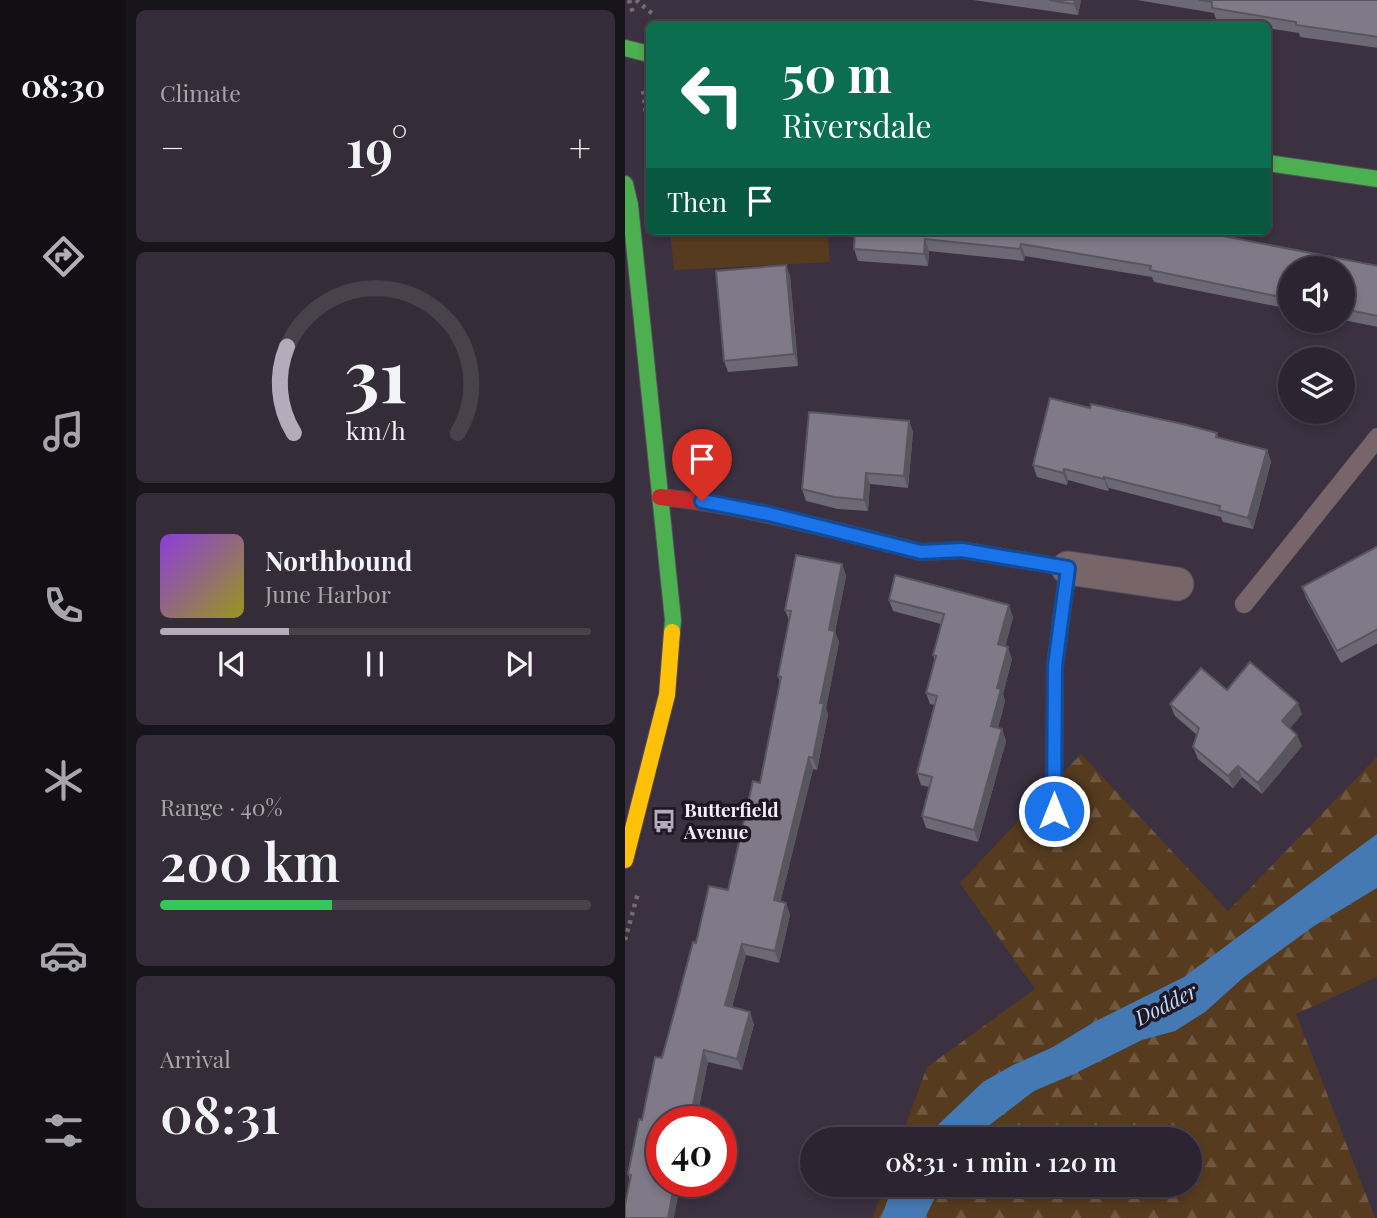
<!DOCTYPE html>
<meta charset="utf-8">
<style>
:root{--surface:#2c2531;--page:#342d39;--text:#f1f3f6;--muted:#a6a5ab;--line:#48424d;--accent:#b5abbb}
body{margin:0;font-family:"Playfair Display",serif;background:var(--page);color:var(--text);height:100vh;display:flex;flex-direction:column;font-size:26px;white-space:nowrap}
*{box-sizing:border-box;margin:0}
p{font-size:23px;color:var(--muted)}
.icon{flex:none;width:38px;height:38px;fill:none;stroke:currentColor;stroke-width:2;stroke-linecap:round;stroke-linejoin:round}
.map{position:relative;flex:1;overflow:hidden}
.sheet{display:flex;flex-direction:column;gap:10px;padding:10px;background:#18141b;width:499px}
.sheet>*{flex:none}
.top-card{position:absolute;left:21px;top:21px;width:625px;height:214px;border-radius:10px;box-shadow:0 4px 10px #0003,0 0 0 2px var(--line);background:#0b6e4f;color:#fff;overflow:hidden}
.fabs{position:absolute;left:653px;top:256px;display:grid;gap:14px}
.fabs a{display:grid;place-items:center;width:77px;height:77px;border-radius:50%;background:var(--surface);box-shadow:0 4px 10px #0003,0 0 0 2px var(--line);font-size:35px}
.speed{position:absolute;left:21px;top:1106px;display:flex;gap:14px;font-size:35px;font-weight:700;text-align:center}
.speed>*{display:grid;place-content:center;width:91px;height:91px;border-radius:50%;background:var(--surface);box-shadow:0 4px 10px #0003,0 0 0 2px var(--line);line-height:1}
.speed .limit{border:10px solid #d22;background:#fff;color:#111}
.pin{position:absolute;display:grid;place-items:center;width:60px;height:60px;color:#fff;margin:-72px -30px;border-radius:50% 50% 50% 0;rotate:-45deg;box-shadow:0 0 7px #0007}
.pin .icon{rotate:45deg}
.me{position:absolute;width:77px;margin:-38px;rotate:0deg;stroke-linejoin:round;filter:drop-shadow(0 0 5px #0008)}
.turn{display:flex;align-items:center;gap:24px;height:147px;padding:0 21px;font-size:32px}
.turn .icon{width:91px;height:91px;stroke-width:2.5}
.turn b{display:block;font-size:49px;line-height:60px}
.then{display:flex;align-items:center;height:66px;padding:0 21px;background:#0003;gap:14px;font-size:26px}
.big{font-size:52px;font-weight:600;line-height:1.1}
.sheet .card{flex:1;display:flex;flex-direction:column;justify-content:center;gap:10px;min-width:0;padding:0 24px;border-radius:10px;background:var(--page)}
.sheet .dial{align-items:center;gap:0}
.dial svg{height:182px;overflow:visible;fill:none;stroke:var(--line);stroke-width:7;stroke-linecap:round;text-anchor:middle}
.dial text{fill:var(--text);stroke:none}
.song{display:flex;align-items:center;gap:21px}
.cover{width:84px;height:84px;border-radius:10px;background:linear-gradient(135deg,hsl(270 70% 55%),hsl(60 70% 35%))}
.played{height:7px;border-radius:4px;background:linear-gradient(90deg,var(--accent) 30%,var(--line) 30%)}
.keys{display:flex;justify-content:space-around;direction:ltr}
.heat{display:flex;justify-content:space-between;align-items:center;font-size:38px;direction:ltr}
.charge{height:10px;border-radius:5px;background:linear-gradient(90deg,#34c759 40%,var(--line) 0)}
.trip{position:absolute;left:175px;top:1127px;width:402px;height:70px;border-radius:35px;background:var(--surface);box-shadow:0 4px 10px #0003,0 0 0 2px var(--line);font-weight:600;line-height:70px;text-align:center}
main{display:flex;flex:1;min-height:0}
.tab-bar{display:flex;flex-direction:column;width:126px;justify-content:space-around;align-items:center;background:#120f14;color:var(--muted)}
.tab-bar .icon{width:49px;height:49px}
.tab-bar .current{color:var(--accent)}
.tab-bar b{font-size:32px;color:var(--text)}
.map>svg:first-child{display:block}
.forest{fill:url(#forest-firs)}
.garden{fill:#563b1e}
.water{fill:#4479b3}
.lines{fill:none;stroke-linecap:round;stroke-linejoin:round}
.lane-casing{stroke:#544d5a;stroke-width:19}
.street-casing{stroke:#544d5a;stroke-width:35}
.fast-casing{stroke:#544d5a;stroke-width:18}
.slow-casing{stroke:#544d5a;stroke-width:18}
.jam-casing{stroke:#544d5a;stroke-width:18}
.path{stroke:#786a71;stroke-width:4.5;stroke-dasharray:3.5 5;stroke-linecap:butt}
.lane{stroke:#78656a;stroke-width:18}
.street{stroke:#78656a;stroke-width:33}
.fast{stroke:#4caf50;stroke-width:16}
.slow{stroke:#ffc107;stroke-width:16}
.jam{stroke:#c62828;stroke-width:16}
.wall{fill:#6d6875}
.shaded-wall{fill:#59555f}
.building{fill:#7f7988;stroke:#59555f;stroke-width:2}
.route-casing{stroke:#114b97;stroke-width:18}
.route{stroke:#1a73e8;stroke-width:12}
.labels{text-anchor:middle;stroke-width:7;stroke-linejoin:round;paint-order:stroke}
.poi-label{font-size:19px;font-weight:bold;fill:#f6edfd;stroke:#1f1624;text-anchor:start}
.water-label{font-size:21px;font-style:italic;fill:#bedcfe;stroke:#1f1624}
</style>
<main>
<nav class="tab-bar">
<b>08:30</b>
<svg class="icon current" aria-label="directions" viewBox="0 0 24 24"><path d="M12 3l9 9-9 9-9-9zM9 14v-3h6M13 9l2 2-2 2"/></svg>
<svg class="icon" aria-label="music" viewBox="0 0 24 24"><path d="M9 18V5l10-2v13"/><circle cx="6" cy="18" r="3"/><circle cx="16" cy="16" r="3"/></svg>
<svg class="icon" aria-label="phone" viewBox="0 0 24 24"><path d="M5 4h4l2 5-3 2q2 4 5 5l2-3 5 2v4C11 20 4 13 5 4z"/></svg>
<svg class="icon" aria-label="climate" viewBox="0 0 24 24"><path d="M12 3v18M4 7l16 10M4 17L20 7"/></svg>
<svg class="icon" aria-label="car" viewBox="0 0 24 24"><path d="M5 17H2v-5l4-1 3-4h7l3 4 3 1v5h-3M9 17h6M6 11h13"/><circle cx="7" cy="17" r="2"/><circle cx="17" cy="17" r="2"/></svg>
<svg class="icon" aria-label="filters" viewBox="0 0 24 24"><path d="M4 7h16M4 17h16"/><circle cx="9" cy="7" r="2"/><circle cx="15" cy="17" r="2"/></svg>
</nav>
<section class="sheet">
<div class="card"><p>Climate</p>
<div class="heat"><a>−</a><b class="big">19°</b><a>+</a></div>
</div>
<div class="card dial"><svg viewBox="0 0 100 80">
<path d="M14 69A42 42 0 1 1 86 69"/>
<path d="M14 69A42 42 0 0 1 11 31" stroke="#b5abbb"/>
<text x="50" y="56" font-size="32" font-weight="700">31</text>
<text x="50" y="72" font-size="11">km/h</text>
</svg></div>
<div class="card">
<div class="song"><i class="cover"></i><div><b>Northbound</b><p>June Harbor</p></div></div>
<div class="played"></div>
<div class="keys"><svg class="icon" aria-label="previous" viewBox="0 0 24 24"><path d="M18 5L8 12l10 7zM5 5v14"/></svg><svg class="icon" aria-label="pause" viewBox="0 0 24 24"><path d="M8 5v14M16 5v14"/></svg><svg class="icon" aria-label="next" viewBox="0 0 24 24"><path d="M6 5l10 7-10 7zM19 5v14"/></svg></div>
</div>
<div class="card"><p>Range · 40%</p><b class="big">200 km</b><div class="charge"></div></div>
<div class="card"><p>Arrival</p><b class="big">08:31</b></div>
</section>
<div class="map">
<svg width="753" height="1218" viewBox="0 0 753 1218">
<defs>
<pattern id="forest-firs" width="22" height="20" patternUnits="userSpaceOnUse" patternTransform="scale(1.75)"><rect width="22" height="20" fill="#563b1e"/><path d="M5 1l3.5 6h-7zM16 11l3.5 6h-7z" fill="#6f5840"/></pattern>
</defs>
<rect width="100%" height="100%" fill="#3b3141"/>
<path class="forest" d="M456,754L603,911L752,757V977L671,1014L750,1218H248L259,1185H565V1139H276L302,1067L410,989L335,883Z"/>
<path class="garden" d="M45,231H202L205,262L49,270Z"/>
<g class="water">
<path d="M752,834V888L689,926L619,977L580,1012L550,1031L517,1040L449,1074L409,1091L346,1139H298L358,1082L388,1065L428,1047L469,1022L559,977Z"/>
<path d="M268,1185H316L300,1218H256Z"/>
</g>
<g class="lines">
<g class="lane-casing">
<path id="lane" d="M619,604L753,437"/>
</g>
<g class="street-casing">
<path id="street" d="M443,568L552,584"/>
</g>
<g class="fast-casing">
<g id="fast">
<path d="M0,48L24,54"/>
<path d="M642,163L753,179"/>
<path d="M0,184L5,205L48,620L47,632"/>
<path d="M225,534L296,552L337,550L443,568L430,666L429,811"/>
</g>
</g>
<g class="slow-casing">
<path id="slow" d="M0,860L42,695L47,632"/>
</g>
<g class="jam-casing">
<path id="jam" d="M35,497C100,503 162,519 225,534"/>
</g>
<g class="path">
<path d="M4,0L8,13"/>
<path d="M11,0L29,15"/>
<path d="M18,91L24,136"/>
<path d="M0,940L13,893"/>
</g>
<use href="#lane" class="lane"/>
<use href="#street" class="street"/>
<use href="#fast" class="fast"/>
<use href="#slow" class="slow"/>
<use href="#jam" class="jam"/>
</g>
<g class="wall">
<path d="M348,0H456L453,15Z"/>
<path d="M512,0H753V48L675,37L674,33L642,28V24H622L591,19L589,13Z"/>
<path d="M230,231L609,239L753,266V327L718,320V268H665V309L529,282L527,277L400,256L399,261L304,251L303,266L233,261L229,249Z"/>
<path d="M161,265L165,276L173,366L103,372L99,361Z"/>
<path d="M465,408L592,433L593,438L642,450L646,462L628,529L598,522L596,517L484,488L483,491L443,480L442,485L412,477L408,465Z"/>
<path d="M284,421L288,432L283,488L245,484L243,511L213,509L181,501L177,489Z"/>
<path d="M753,546V643L716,663L681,598L677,587Z"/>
<path d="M217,564L221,576L210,632L214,642L201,708L203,715L192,770L188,769L155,902L161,903L165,915L154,963L121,955L107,1007L129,1024L117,1070L83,1062L71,1122H37L5,1180L3,1174L17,1120L71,943L103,890L135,783L155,683L153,676L164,620L160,610Z"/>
<path d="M264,600L388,617L380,646L387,659L378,694L380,701L373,728L377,729L381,741L353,842L301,828L297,816L304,787L296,785L292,773L310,705L305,704L301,693L310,661L308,655L316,624L268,611Z"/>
<path d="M602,690L677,714L665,728L677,746L637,794L617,777L608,788L573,759L568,747L572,735L550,716L545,704Z"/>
</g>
<g class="shaded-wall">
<path d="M450,0H456L453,15L449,4Z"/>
<path d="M300,239L304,251L303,266L299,254Z"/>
<path d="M396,244L400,256L399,261L395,249Z"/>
<path d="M161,265L165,276L173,366L169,354Z"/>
<path d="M284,421L288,432L283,488L279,476Z"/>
<path d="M642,450L646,462L628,529L623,518Z"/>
<path d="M439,469L443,480L442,485L438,473Z"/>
<path d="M241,473L245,484L243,511L239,500Z"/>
<path d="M479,477L484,488L483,491L479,479Z"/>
<path d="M217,564L221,576L210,632L214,642L201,708L203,715L192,770L188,758L204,630Z"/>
<path d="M384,605L388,617L378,656L373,644Z"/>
<path d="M383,647L387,659L378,694L380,701L370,738L366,726L372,688Z"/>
<path d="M673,703L677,714L661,733L657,721Z"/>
<path d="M377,729L381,741L353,842L349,830Z"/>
<path d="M672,735L677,746L637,794L633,783Z"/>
<path d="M184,757L188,769L153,912L149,900Z"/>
<path d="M613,766L617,777L608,788L603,776Z"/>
<path d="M161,903L165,915L154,963L150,951Z"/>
<path d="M117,944L121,955L104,1017L100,1005Z"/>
<path d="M125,1012L129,1024L117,1070L112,1059Z"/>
<path d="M79,1050L83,1062L71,1122H65Z"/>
<path d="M50,1181H56L49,1218H43Z"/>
</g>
<g class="building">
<path d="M424,0H450L449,4Z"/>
<path d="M574,0H753V37L671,25V22L587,8V2Z"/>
<path d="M230,231H572L753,266V316L718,309V268H665V299L525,270L526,266L396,244L395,249L300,239L299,254L229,249Z"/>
<path d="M161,265L169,354L99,361L91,271Z"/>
<path d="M425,398L465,408L466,404L562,425L592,433L591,437L642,450L623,518L594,510L595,506L479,477V479L439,469L438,473L408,465Z"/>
<path d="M184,412L284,421L279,476L241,473L239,500L209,497L177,489Z"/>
<path d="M753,546V629L712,651L677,587Z"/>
<path d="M171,555L217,564L204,630L210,631L195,703H199L188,758L184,757L149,900L161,903L150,951L117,944L100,1005L125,1012L112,1059L79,1050L65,1120H62L61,1122H37V1181H50L43,1218H0V1205L6,1175L3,1174L14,1119L17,1120L30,1057L37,1058L68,942L71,943L84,886L103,890L128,781L135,783L156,677L153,676L166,611L160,610Z"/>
<path d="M270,575L384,605L373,644L383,647L372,688L376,689L366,726L377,729L349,830L297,816L307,777L292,773L312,696L301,693L311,656L308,655L319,614L264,600Z"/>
<path d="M625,662L673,703L657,721L672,735L633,783L613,766L603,776L568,747L574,728L545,704L576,668L602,690Z"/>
</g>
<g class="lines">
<g class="route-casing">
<path id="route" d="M77,501L144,514L296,552L337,550L443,568L430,666L429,811"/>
</g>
<use href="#route" class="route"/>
</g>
<defs>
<g id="bus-bare" transform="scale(1.89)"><path d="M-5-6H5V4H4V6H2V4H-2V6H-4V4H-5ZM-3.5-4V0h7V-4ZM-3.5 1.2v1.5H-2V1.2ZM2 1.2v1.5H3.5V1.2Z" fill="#b5abbb" stroke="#1f1624" stroke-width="2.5" paint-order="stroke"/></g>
</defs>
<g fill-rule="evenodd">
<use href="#bus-bare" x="39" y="821"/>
</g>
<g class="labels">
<g class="poi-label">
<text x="59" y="817">Butterfield<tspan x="59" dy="22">Avenue</tspan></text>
</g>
<g class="water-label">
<text transform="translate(541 1005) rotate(-27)" y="7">Dodder</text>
</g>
</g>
</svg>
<div class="fabs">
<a><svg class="icon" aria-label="sound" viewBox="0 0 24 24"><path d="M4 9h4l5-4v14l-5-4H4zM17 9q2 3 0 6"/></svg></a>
<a><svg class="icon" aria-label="layers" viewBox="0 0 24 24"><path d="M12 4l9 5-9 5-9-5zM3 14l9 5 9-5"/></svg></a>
</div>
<div class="speed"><div class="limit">40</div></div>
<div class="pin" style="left:77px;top:501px;background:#d93025"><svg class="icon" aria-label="arrive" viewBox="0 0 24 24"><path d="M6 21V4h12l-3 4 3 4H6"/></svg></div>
<svg class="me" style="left:429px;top:811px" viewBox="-20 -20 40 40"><circle r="17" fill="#1a73e8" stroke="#fff" stroke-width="3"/><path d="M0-11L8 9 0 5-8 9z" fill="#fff"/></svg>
<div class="trip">08:31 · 1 min · 120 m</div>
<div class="top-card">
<div class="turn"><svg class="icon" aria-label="left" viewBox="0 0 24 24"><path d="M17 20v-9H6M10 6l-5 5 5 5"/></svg><div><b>50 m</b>Riversdale</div></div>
<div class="then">Then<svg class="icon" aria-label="arrive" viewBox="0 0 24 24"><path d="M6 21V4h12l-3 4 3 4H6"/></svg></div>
</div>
</div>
</main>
